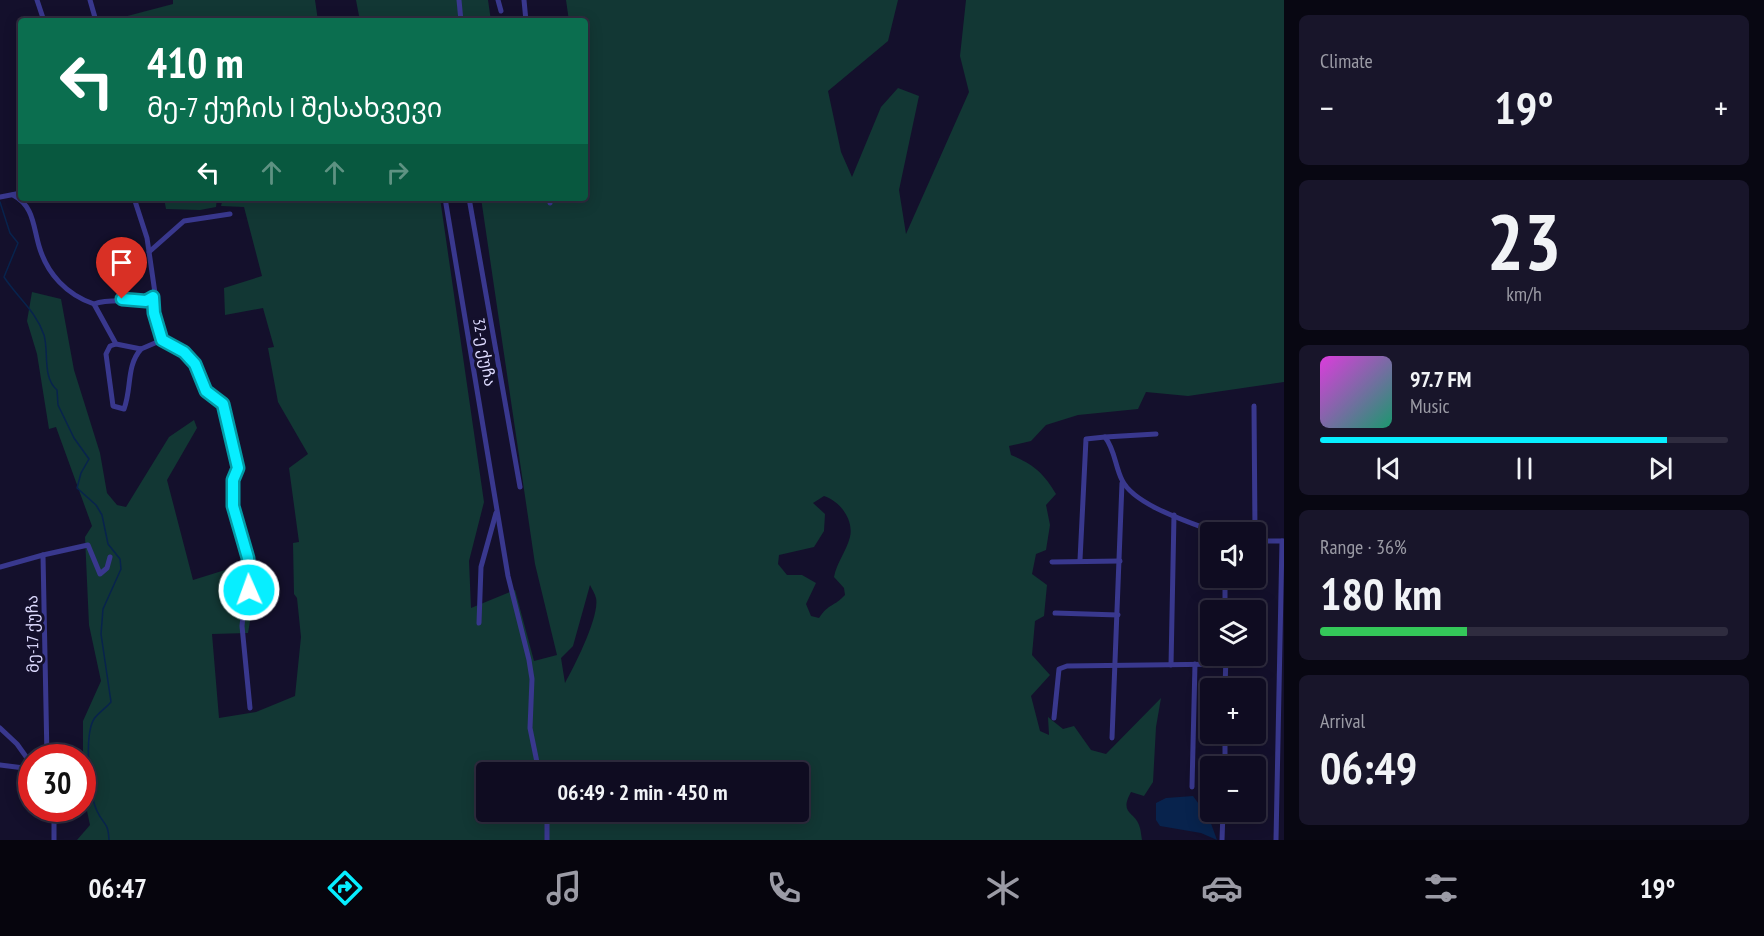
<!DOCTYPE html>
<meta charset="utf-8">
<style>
:root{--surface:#0f0c21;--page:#18152a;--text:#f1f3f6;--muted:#9b9ba5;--line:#2f2c3f;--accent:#07eeff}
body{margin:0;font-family:"PT Sans Narrow","Noto Sans Georgian",sans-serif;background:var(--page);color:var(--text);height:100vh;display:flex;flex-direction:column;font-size:22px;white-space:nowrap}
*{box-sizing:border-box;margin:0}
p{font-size:20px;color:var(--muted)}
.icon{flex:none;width:33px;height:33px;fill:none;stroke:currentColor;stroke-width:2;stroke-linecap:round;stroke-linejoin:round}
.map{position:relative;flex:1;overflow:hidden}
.panel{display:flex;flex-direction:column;gap:15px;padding:15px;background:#080712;width:480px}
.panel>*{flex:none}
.guide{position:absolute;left:18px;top:18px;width:570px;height:183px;border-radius:6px;box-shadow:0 3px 15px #0003,0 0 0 2px var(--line);background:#0b6e4f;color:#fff;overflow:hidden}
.buttons{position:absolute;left:1200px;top:522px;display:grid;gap:12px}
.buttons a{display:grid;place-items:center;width:66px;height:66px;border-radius:6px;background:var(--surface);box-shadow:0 3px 15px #0003,0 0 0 2px var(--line);font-size:30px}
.speed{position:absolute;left:18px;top:744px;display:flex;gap:12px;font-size:30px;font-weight:700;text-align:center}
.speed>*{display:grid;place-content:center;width:78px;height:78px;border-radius:50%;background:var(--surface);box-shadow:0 3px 15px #0003,0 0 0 2px var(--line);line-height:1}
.speed .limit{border:9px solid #d22;background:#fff;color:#111}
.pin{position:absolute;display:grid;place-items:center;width:51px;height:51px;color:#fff;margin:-62px -26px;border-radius:50% 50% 50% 0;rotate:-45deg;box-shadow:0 0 6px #0007}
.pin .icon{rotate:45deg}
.me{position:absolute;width:66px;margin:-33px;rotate:358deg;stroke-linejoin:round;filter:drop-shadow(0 0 4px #0008)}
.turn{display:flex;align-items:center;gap:21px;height:126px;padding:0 30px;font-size:27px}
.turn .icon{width:78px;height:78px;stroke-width:2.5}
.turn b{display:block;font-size:42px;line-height:51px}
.lanes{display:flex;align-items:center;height:57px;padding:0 30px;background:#0003;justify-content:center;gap:30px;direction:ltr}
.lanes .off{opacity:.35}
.big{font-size:45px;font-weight:700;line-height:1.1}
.panel .tile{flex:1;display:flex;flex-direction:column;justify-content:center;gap:9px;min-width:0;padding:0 21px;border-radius:9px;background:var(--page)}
.panel .dial{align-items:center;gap:0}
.dial b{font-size:78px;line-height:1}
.song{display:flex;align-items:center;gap:18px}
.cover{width:72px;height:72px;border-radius:9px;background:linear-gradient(135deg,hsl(300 70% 55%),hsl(160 70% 35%))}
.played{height:6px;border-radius:3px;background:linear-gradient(90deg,var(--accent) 85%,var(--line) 85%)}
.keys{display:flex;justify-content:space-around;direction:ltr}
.heat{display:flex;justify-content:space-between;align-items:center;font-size:33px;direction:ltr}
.charge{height:9px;border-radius:4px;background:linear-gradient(90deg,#34c759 36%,var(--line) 0)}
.trip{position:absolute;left:476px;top:762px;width:333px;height:60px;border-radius:6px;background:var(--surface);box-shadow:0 3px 15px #0003,0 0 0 2px var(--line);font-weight:700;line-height:60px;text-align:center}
.menu{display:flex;height:96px;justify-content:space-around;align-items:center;background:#06050d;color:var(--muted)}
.menu .icon{width:42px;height:42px}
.menu .selected{color:var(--accent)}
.menu b{font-size:27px;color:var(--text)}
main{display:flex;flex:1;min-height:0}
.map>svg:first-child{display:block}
.green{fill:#123734;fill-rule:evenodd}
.water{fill:#08234d}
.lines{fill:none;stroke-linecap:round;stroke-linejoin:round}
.stream{stroke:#08234d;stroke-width:1.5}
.street{stroke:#39388e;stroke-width:5}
.route-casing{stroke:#059ba6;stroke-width:15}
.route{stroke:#07eeff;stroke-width:10}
.labels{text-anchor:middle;stroke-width:6;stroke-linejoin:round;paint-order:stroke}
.street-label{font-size:16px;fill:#dedbff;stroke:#14102c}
</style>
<main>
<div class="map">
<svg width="1284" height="840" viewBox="0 0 1284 840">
<rect width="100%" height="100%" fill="#14102c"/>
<g class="green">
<path d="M173,0H315L318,21H116V19L173,4Z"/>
<path d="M356,0H488L491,21H360Z"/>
<path d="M566,0H898L888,41L828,91L841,152L852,177L881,107L898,88L919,96L899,190L906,234L969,92L960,56L966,0H1284V382L1188,396L1146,392L1138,409L1078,415L1046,425L1031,441L1009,446L1011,455C1033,464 1044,473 1056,494L1046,505L1050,525L1046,550L1036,554L1032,574L1047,585L1044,616L1035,621L1032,655L1050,675L1031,696L1040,731L1049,735L1048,717L1063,729L1074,726L1091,750L1106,754L1161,698L1156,727L1153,782L1144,796L1131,792C1119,814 1134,811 1139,825C1141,830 1141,835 1142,840H77L90,825L83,792V721L101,681L89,625L85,537L92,526L56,427L49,429L37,354L27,321L32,292L61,299L74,370L100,453L107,493L117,505L126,507L169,437L194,420L197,428L167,480L193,580L238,566L253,604L248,633L212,634L219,718L256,712L295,696L301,637L297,598L294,594L293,543L299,542L289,468L308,454L278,402L268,348L274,347L263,308L225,315L224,288L262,276L244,207L221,206L223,198H440L484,502L469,561L471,608L515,590L534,661L557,655L535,564L481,198H585V21H569ZM824,496C840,501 854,520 850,537C846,552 837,562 834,577L844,588L845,595C834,607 829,603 819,618L811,616L806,604L816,583L802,575H787L778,564L779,555L814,547L824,531L825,514L813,503ZM590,585C592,589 595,594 596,598C600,616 574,667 565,683L561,658L573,646ZM486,772H798V812H486Z"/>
<path d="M164,198H217L216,207L200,210L166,209Z"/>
</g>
<path class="water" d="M1193,796L1209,818L1217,840L1201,833L1160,826L1156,820V803L1166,798Z"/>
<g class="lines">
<path class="stream" d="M0,202L10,233L18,243L4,277C17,297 36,311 44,335C49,352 42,377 57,390L58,405L74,438L89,459L81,473L77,488L96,505L102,515L108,544L120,559L121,569L103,609L101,634L111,702C106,708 98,713 94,719C84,735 89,794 97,811C104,826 108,821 109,840"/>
<g class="street">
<path d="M37,0L44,21"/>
<path d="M90,0L96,21"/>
<path d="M459,0L461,21"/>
<path d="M498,0L501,11"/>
<path d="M524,0L526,21"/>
<path d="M13,195C34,206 33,226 39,246C47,274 67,295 94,304L116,344L141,349L162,340"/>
<path d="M0,197L21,193"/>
<path d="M134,198L147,238L155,293L154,313L162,340L184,352L195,364L206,391L223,404L238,469L233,480V506L248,560L249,590L245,595L242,626L250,708"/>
<path d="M445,198L508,576L529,660L532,679L530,728L539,772"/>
<path d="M469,198L520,487"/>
<path d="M549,198L550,203"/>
<path d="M149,252L184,221L230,214"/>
<path d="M94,304C113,297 135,305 153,297"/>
<path d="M116,344L110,346L106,354L113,406L124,409C132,388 126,366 141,349"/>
<path d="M1254,406L1255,532"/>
<path d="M1105,437L1156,434"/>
<path d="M1256,541H1284"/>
<path d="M43,555L88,545L100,574L107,568L110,557"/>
<path d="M1080,560L1086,439L1105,437C1115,450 1115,466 1122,480C1134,505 1189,522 1215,532"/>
<path d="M1052,562L1120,561"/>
<path d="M0,567L43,555L47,758"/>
<path d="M1225,578V610"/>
<path d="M1055,613L1118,615"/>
<path d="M479,623L481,567L496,513"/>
<path d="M1171,665L1174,515"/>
<path d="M1225,688L1226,656"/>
<path d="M1054,718L1059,669L1067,666L1226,664"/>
<path d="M0,728L17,744L32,765"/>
<path d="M1112,738L1122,483"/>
<path d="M0,765L32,769"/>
<path d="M1225,766V734"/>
<path d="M1192,787L1195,664"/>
<path d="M54,808V840"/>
<path d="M547,812V840"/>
<path d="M1222,840L1223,812"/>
<path d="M1276,840L1282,541"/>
</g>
</g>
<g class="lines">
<g class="route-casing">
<path id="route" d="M122,299L146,301L153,297L154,313L162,340L184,352L195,364L206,391L223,404L238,468L233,480V506L248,558L249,590"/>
</g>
<use href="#route" class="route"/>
</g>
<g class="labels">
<g class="street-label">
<text transform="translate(485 352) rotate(80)" y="6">32-ე ქუჩა</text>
<text transform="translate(32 634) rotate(-91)" y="6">მე-17 ქუჩა</text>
</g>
</g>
</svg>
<div class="buttons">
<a><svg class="icon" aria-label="sound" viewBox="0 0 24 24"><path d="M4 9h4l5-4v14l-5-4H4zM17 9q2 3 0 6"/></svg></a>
<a><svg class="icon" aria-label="layers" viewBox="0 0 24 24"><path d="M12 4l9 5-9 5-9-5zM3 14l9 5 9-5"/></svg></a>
<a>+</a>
<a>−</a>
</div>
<div class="speed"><div class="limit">30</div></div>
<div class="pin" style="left:122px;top:299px;background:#d93025"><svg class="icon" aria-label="arrive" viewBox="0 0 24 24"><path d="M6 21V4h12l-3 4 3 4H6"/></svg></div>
<svg class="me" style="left:249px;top:590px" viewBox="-20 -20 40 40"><circle r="17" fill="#07eeff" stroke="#fff" stroke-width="3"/><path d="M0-11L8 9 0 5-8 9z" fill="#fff"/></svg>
<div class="trip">06:49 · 2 min · 450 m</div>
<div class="guide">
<div class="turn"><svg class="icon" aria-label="left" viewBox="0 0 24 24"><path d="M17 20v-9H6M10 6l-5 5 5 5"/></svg><div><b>410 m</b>მე-7 ქუჩის I შესახვევი</div></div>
<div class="lanes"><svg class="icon" aria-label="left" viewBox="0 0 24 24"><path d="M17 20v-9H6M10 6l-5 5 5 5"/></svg><svg class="icon off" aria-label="ahead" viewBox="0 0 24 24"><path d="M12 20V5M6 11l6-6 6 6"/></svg><svg class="icon off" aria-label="ahead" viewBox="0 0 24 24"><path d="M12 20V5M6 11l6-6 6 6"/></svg><svg class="icon off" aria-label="right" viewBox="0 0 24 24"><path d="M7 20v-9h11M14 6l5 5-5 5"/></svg></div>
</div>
</div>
<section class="panel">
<div class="tile"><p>Climate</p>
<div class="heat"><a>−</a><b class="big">19°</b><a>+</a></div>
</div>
<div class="tile dial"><b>23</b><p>km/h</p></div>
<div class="tile">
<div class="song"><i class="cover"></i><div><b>97.7 FM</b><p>Music</p></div></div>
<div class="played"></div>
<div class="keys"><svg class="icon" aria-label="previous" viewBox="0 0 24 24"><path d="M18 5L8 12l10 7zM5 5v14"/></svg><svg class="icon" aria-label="pause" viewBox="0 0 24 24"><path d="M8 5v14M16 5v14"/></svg><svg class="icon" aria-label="next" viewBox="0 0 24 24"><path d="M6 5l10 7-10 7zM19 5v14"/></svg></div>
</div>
<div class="tile"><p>Range · 36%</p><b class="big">180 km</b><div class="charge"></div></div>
<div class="tile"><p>Arrival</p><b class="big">06:49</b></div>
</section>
</main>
<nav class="menu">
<b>06:47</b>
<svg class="icon selected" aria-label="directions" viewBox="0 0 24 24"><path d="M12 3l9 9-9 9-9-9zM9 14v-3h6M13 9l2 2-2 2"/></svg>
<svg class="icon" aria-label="music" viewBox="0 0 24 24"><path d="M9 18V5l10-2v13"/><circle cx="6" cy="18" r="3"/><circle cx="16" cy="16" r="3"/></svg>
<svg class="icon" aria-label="phone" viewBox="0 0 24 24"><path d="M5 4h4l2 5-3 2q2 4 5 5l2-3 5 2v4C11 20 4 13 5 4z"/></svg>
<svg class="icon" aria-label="climate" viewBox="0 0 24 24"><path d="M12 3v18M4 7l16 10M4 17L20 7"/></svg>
<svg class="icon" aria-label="car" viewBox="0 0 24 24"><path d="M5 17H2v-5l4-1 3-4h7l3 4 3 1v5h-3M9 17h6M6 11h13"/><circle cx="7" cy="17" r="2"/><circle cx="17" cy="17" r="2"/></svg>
<svg class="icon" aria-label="filters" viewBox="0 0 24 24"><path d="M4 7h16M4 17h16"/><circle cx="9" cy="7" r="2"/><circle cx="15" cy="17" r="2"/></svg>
<b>19°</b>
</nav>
